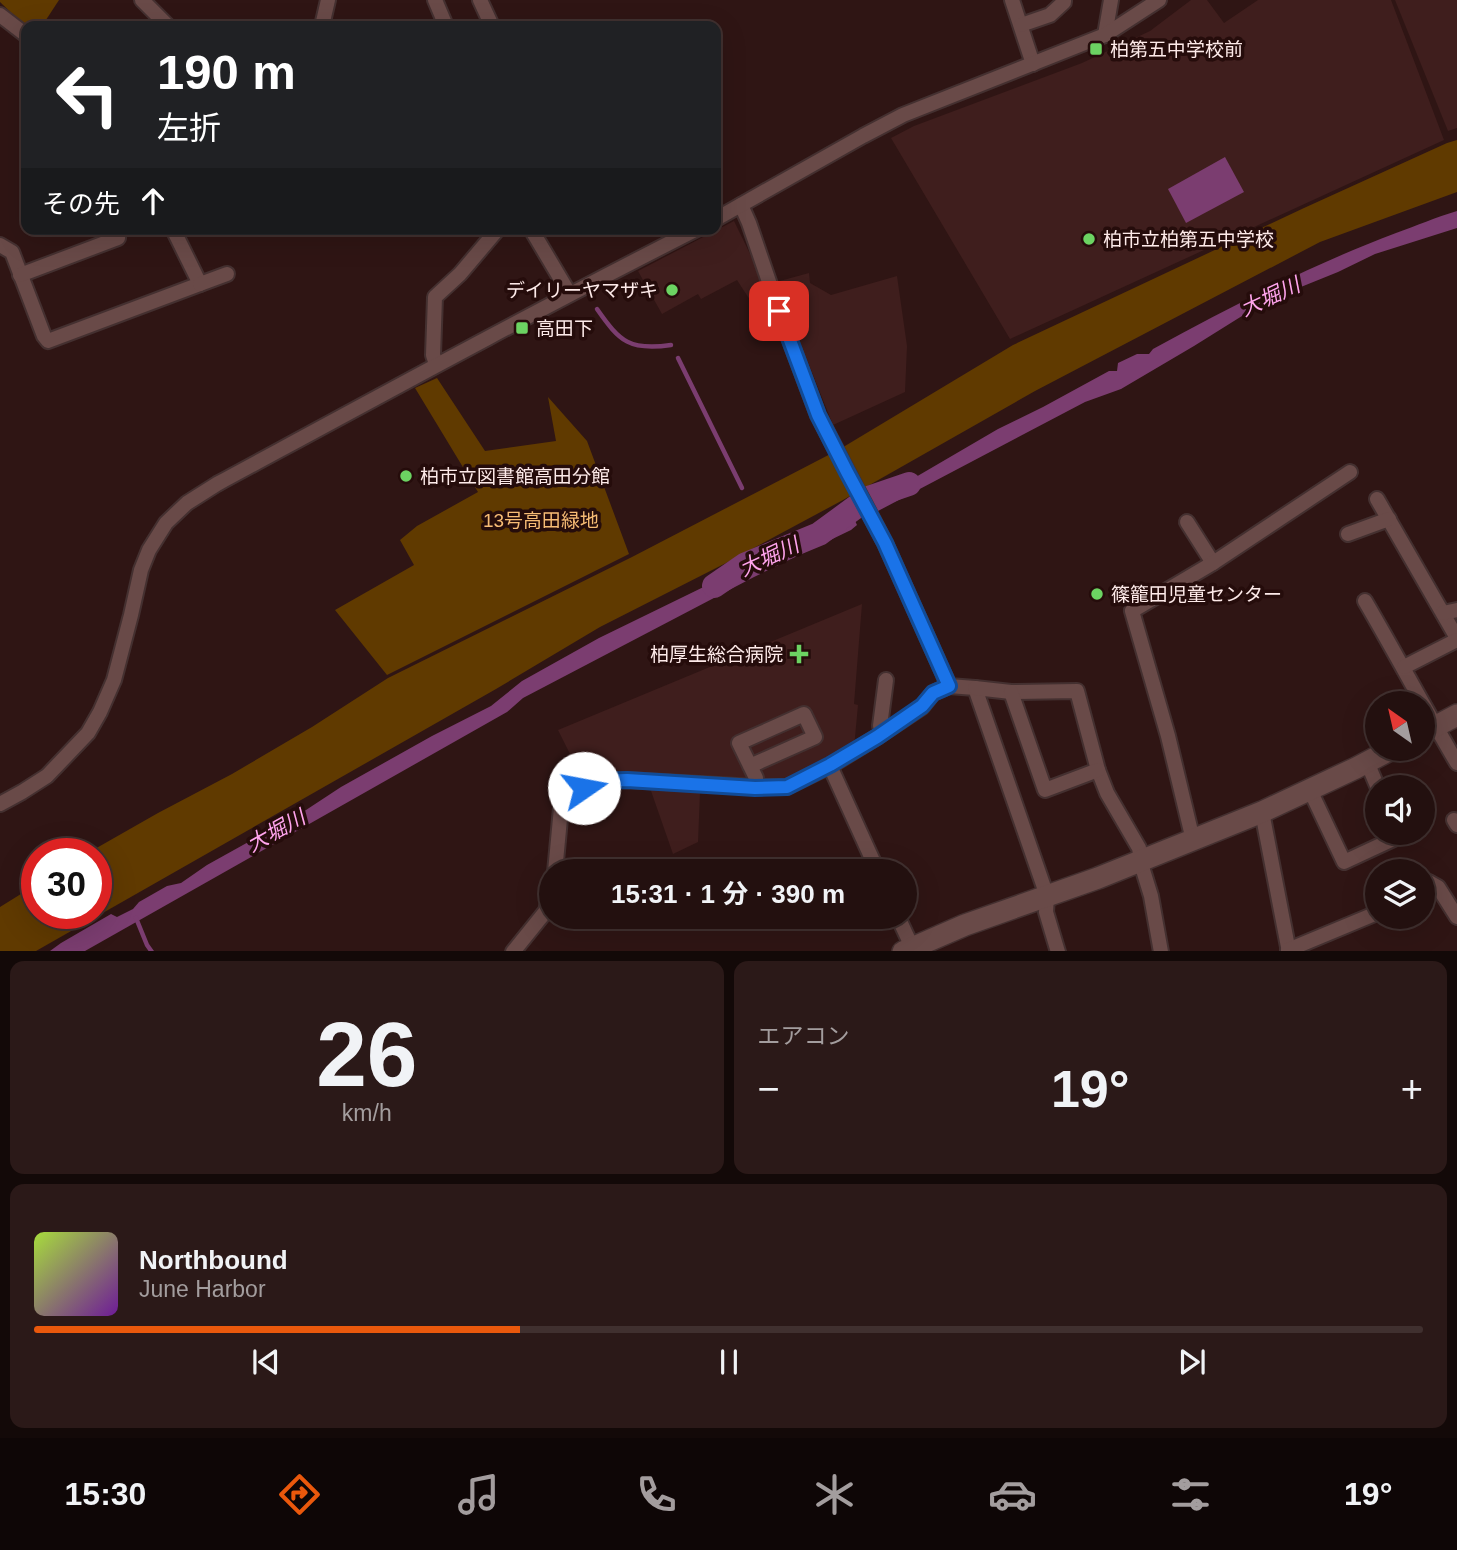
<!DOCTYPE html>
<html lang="ja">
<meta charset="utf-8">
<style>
:root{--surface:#23100f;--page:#2b1918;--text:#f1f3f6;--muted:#a39d9e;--line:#40302f;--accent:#ea580c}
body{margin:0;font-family:Helvetica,"Noto Sans JP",sans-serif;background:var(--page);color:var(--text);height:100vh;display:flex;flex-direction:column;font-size:26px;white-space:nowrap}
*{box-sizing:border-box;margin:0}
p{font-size:23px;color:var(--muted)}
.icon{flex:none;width:38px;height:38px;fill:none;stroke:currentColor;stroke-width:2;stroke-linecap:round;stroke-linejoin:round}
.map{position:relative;height:951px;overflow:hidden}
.drawer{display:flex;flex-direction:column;gap:10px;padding:10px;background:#130908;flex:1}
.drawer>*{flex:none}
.banner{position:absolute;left:21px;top:21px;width:700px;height:214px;border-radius:14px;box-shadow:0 7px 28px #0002,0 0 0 2px var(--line);background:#202124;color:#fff;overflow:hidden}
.needle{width:46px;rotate:326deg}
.buttons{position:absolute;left:1365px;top:691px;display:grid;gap:14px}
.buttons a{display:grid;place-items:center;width:70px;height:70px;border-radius:50%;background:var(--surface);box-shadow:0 7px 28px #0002,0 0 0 2px var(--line);font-size:35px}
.speed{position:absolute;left:21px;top:838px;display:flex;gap:14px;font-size:35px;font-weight:700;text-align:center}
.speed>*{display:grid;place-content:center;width:91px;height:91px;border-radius:50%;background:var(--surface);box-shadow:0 7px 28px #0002,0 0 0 2px var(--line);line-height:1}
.speed .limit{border:10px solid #d22;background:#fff;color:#111}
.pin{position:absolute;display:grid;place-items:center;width:60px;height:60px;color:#fff;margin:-30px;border-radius:14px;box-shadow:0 4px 10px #0006}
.me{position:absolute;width:77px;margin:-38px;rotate:78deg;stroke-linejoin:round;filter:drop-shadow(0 0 5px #0008)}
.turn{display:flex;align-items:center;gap:24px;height:147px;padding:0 21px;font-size:32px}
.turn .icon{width:91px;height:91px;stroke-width:2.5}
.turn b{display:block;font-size:49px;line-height:60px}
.then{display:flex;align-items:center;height:66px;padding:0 21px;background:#0003;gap:14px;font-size:26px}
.big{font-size:52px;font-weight:700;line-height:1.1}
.drawer .tile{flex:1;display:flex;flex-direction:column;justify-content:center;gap:10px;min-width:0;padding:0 24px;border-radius:14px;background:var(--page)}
.drawer .dial{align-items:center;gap:0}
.dial b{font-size:91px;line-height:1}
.song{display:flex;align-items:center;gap:21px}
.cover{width:84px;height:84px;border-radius:10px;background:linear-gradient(135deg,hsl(80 70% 55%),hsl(280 70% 35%))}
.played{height:7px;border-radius:4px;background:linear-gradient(90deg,var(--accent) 35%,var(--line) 35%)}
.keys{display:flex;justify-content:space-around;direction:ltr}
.heat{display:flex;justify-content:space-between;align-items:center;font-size:38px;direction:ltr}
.drawer .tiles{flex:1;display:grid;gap:10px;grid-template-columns:1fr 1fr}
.tile:last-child{grid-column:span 2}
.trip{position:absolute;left:539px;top:859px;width:378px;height:70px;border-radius:35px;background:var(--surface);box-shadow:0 7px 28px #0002,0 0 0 2px var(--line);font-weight:700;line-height:70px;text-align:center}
.dock{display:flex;height:112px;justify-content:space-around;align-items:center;background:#0e0606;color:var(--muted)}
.dock .icon{width:49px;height:49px}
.dock .selected{color:var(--accent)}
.dock b{font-size:32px;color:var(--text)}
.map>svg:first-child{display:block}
.built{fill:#3f1e1d}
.green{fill:#603a00}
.water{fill:#7b3d70}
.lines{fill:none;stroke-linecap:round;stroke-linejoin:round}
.stream{stroke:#7b3d70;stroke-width:4.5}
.river{stroke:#7b3d70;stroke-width:24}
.street-casing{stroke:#443030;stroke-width:18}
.secondary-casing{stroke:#443030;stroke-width:24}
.street{stroke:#694a48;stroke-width:14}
.secondary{stroke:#694a48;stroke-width:21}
.route-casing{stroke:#114b97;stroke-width:18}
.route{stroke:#1a73e8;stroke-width:12}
.poi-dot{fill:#6cd362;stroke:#250c0b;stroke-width:2.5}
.labels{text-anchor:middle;stroke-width:7;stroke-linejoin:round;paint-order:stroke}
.poi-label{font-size:19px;fill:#fdeae9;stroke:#250c0b;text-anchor:start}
.park-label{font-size:19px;fill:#f7bc75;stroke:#250c0b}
.water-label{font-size:21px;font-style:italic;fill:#ffa4ed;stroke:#250c0b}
</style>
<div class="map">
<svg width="1457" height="952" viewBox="0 0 1457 952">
<rect width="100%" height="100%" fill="#2f1514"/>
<g class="built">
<path d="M1191,0H1207L1224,23L1258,0H1391L1444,140L1010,339L891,138L914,126L1082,63L1150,31Z"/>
<path d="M1395,0H1457V128L1448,131Z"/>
<path d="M734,221L753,260L764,293L750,300L737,280L701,299L698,294L662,314L638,271Z"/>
<path d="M809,273L810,283L831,295L897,276L907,346L905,392L833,425L776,282Z"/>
<path d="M862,604L854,704L858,705L854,748L791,782L675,775L615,774L584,782L558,730Z"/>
<path d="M650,788L696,790L700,793L698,842L673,854Z"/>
</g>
<g class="green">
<path d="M0,0H59L42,26L26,27L0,2Z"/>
<path d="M1457,140V192L1320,242L1035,391L843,500L724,564L600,627L496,689L36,951L0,952V907L37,884V914H96V854H86L158,813L232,774L312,727L388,678L632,557L840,449L1013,345L1304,208L1447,143Z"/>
<path d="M437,378L485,451L556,441L548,397L587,441L629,554L387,675L335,610L414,565L400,540L417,526L478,492L415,388Z"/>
</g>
<g class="water">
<path d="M1225,157L1244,192L1186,223L1168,189Z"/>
<path d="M1457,211V228L1375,254L1338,272L1266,301L1194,346L1121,389L1085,402L878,511L867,499L897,488L998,429L1043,407L1109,371H1117L1118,363L1137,354H1149L1153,349C1232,306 1311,265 1396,233C1416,226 1436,217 1457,211Z"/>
<path d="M851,512L857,525L851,530L754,577L523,698L507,712L85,951H50L61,943L111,914L117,917L133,909L139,902L167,886L181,883L207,865L306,810L341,787L432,736L491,706L522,681L599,638L802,539Z"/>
</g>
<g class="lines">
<g class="stream">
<path d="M597,309C620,342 630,351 671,345"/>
<path d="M678,358L742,488"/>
<path d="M136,918L147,945L152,952"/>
</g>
<path class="river" d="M714,586L746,564L819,534L868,498L909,484"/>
<g class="street-casing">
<g id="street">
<path d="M142,0L168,26"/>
<path d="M435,0L446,26"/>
<path d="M480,0L492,26"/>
<path d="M1012,0L1033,64"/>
<path d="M0,15L26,35"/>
<path d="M1021,25L1050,15L1064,2V0"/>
<path d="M322,26L328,0"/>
<path d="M1105,35L1111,0"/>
<path d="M741,205L749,223L779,311L818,415L885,543L949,686L975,688L1047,896L1046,912L1058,952"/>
<path d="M716,219L863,136L903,115L1105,35L1159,0"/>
<path d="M531,229L569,293"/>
<path d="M0,245L12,252L44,336L48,341L200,284L173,229"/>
<path d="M20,275L118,238L115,229"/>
<path d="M200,284L227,274"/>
<path d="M436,364L433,355L435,297L460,274L498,229"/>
<path d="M1377,499L1457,638"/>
<path d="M1187,522L1213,563"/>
<path d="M1348,534L1389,519"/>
<path d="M1365,601C1396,654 1425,709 1457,763"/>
<path d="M1443,613L1457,610"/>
<path d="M1404,667L1457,640"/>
<path d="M975,688L1011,692L1077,691L1098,770L1107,793L1139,848L1143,870L1151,896L1161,952"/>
<path d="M1011,692L1045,790L1098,770"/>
<path d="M884,732L880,726L886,680"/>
<path d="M1367,762L1378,788"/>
<path d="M750,766L815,737L804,714L739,743L756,778L755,787"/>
<path d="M830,766L878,872"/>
<path d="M1310,790L1344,862L1400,836L1398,833"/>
<path d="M0,804L22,792L47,776L88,733L100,712L114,680L131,615L141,570L149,550L166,523L187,503L217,484C376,398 535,311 697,229"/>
<path d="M1262,812L1289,952"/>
<path d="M1454,820L1457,825"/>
<path d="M1193,840L1168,736L1132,611L1213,563L1350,472"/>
<path d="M555,872L561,808L563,798L596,781L627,780L755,787H787L830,766L877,737L922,707L933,693L949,686"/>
<path d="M1423,886L1429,882L1438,887L1457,917"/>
<path d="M898,917L912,947"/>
<path d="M1288,950L1377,913"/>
<path d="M513,952L546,911L551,889"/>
</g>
</g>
<g class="secondary-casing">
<g id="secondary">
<path d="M1423,733L1457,715"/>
<path d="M903,952L965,925L1098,878L1262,812L1356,768L1392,749"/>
</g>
</g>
<use href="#street" class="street"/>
<use href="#secondary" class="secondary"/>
</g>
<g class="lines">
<g class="route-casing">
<path id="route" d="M584,788L596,781L627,780L755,788L787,787L830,765L877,737L922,706L933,693L949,686L885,543L847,472L818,415L779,311"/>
</g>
<use href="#route" class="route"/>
</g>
<g class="poi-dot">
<rect x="1089" y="42" width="14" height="14" rx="3.5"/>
<circle cx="1089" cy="239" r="7"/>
<circle cx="672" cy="290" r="7"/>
<rect x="515" y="321" width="14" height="14" rx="3.5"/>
<circle cx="406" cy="476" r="7"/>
<circle cx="1097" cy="594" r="7"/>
<path d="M795.5 643.5h7v7h7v7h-7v7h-7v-7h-7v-7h7z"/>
</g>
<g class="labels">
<g class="poi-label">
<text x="1110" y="56">柏第五中学校前</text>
<text x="1103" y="246">柏市立柏第五中学校</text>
<text x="658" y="297" text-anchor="end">デイリーヤマザキ</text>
<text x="536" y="335">高田下</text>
<text x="420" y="483">柏市立図書館高田分館</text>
<text x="1111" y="601">篠籠田児童センター</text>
<text x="783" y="661" text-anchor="end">柏厚生総合病院</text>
</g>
<g class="park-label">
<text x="541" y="527">13号高田緑地</text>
</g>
<g class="water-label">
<text transform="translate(1270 297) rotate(-25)" y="7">大堀川</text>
<text transform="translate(769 557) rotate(-25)" y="7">大堀川</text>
<text transform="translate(276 831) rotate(-29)" y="7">大堀川</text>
</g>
</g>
</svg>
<div class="buttons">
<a><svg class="needle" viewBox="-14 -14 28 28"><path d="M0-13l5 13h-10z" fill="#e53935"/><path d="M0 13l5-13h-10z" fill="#a39d9e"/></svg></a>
<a><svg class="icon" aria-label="sound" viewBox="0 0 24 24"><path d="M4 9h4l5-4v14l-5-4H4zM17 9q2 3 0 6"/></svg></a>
<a><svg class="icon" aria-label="layers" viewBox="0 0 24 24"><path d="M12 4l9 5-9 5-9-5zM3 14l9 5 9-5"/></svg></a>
</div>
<div class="speed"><div class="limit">30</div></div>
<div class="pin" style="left:779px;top:311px;background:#d93025"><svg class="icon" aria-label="arrive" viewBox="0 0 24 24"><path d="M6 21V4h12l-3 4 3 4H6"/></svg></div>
<svg class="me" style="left:584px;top:788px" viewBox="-20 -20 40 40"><circle r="19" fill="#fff"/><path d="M0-13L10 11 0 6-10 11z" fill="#1a73e8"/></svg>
<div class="trip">15:31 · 1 分 · 390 m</div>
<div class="banner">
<div class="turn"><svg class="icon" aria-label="left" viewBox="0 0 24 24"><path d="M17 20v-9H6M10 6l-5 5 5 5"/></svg><div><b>190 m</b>左折</div></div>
<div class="then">その先<svg class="icon" aria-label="ahead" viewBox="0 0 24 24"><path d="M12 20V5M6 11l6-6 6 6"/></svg></div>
</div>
</div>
<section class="drawer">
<div class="tiles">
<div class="tile dial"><b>26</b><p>km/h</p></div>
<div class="tile"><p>エアコン</p>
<div class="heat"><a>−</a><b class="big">19°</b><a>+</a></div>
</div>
<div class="tile">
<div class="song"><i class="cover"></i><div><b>Northbound</b><p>June Harbor</p></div></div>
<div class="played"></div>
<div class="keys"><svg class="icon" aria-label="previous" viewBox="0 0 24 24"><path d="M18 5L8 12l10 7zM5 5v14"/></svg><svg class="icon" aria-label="pause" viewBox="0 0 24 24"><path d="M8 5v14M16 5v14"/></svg><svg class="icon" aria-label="next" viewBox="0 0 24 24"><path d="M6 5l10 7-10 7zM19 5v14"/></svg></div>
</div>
</div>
</section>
<nav class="dock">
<b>15:30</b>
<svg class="icon selected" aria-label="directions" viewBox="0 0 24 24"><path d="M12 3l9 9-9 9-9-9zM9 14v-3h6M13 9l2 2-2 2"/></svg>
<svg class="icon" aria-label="music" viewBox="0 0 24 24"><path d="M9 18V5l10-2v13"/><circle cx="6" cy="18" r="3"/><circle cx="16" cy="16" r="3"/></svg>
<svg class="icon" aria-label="phone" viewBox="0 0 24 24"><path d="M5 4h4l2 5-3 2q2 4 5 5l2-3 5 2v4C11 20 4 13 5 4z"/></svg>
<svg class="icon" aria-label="climate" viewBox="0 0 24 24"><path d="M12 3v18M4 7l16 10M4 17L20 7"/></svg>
<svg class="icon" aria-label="car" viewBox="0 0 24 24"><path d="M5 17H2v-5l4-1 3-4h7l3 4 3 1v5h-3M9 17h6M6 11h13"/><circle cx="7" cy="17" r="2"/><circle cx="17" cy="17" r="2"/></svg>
<svg class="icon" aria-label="filters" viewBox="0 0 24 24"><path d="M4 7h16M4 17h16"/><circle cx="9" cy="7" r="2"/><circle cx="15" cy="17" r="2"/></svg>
<b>19°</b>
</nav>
